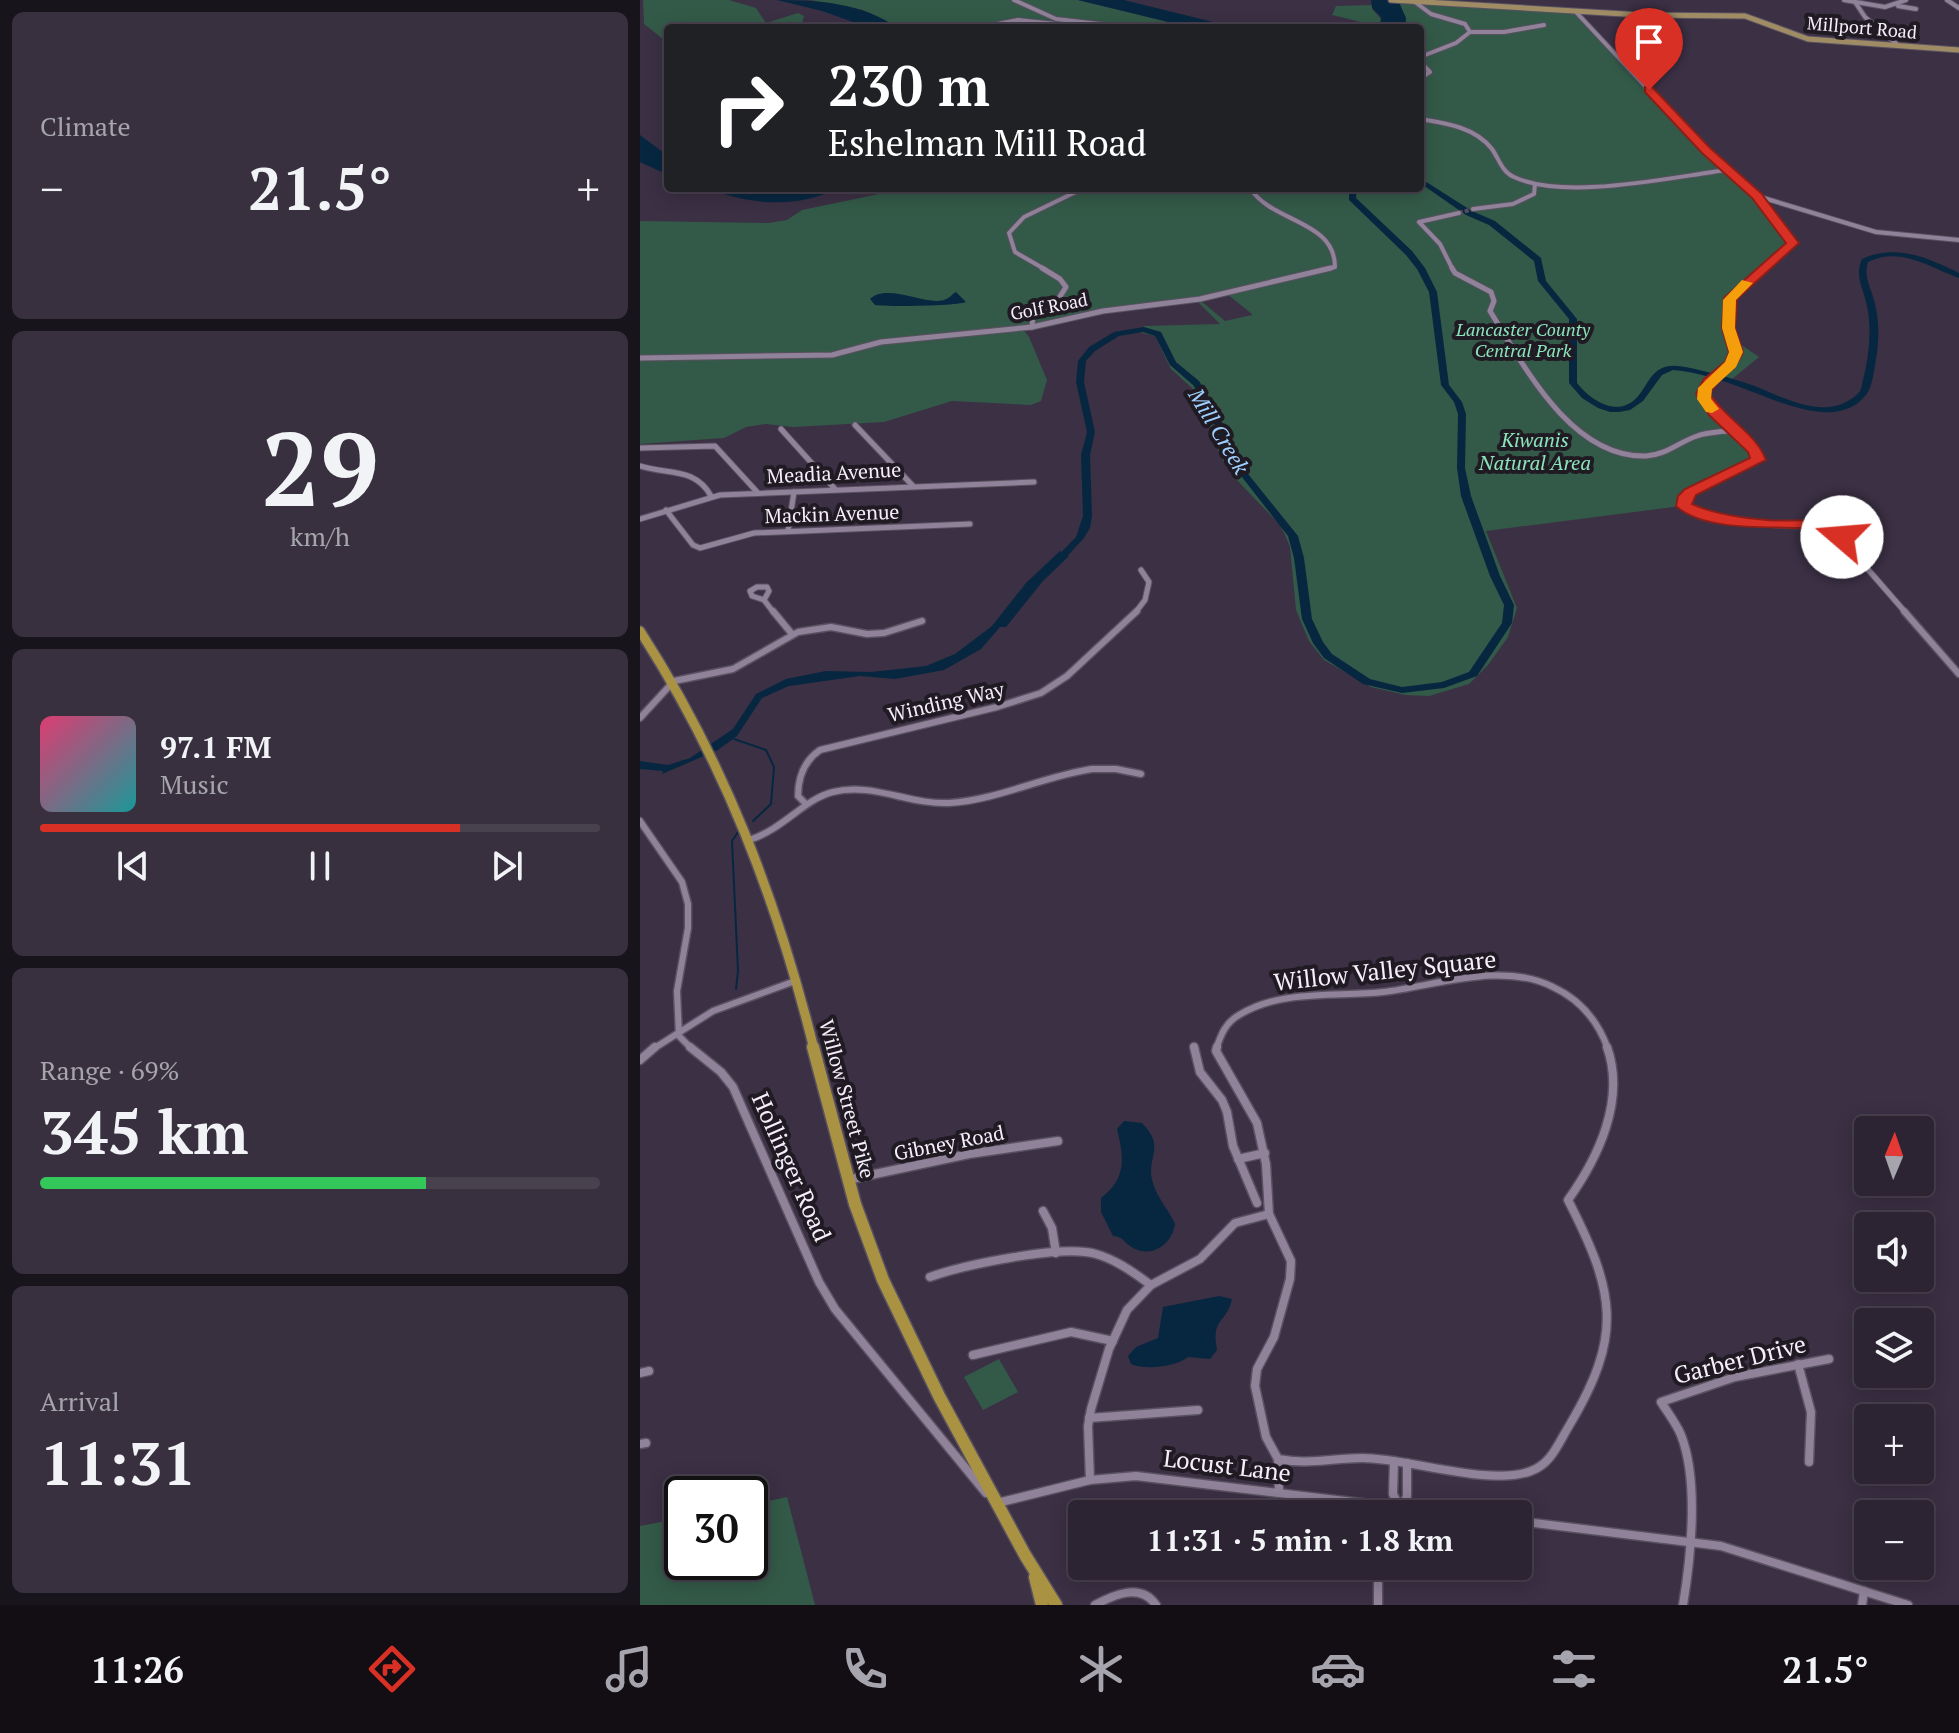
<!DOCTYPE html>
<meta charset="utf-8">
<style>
:root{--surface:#2c2433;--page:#38303f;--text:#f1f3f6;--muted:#a6a4ac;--line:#48414e;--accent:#d93025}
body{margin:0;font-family:"PT Serif",serif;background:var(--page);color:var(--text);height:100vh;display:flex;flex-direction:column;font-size:30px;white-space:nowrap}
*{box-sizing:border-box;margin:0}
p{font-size:26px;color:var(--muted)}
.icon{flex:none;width:44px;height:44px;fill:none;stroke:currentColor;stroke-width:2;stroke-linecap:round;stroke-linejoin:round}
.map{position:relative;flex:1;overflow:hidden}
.panel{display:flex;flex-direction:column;gap:12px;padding:12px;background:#18141c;width:640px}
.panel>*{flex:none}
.hud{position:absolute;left:24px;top:24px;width:760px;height:168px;border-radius:8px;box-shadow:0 4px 20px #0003,0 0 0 2px var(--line);background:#202124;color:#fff;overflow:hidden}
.needle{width:52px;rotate:2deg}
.tools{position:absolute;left:1214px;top:1116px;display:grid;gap:16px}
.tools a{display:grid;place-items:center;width:80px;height:80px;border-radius:8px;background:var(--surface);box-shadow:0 4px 20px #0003,0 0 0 2px var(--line);font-size:40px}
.speed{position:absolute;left:24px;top:1476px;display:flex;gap:16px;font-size:40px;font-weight:700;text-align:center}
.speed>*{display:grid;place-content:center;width:104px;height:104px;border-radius:50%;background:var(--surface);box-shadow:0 4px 20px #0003,0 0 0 2px var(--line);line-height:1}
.speed .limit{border:4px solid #111;border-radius:12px;background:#fff;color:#111}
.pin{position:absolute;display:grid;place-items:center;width:68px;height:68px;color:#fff;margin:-82px -34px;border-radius:50% 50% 50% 0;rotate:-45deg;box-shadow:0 0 8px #0007}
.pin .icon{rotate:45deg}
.me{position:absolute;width:88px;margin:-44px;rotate:288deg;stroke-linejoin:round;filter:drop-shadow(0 0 6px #0008)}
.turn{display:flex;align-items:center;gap:28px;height:168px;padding:0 32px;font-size:36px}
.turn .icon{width:104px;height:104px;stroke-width:2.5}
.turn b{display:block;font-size:56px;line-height:68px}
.big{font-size:60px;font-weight:700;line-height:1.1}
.panel .widget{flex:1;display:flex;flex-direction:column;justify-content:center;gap:12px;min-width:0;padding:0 28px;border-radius:12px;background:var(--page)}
.panel .dial{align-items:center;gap:0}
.dial b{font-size:104px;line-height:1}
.song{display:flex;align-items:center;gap:24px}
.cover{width:96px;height:96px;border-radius:12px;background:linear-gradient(135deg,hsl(340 70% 55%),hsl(180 70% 35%))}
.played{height:8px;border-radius:4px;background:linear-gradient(90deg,var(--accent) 75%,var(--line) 75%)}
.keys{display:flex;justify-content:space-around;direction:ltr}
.heat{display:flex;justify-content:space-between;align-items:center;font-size:44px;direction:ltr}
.charge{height:12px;border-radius:6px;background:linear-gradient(90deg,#34c759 69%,var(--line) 0)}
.trip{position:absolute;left:428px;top:1500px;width:464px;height:80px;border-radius:8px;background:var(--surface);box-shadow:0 4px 20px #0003,0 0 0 2px var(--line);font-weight:700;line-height:80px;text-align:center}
.tabs{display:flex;height:128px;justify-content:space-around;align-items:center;background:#120e14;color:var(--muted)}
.tabs .icon{width:56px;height:56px}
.tabs .active{color:var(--accent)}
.tabs b{font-size:36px;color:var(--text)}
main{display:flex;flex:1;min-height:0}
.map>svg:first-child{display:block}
.green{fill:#335a48;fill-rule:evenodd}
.water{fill:#072741}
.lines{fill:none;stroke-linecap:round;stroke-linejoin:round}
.stream{stroke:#072741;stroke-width:2}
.river{fill:#072741;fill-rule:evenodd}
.minor-tunnel{stroke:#574c5f;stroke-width:4;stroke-dasharray:4 2;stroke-linecap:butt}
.minor-far3-casing{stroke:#595060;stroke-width:6}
.minor-far2-casing{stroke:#595060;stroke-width:7}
.minor-far1-casing{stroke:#595060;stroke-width:9}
.minor-casing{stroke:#595060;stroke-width:11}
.major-casing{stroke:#595060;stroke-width:7}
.highway-far1-casing{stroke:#595060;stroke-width:12}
.highway-casing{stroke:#595060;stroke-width:15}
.minor-far3{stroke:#8f8299;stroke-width:4}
.minor-far2{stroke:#8f8299;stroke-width:5}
.minor-far1{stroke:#8f8299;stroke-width:6}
.minor{stroke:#8f8299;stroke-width:8}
.major{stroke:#9f8c65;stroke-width:5}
.highway-far1{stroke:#a99342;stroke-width:9}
.highway{stroke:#a99342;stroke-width:12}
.route{fill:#d93025;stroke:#8d1f18;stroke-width:2}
.slow{fill:#f59e0b}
.labels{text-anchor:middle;stroke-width:8;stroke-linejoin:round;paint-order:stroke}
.far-street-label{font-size:18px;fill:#f6eefb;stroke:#201a23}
.far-park-label{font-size:18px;font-style:italic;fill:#8be4bb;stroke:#201a23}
.park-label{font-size:20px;font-style:italic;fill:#8be4bb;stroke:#201a23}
.street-label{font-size:20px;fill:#f6eefb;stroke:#201a23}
.water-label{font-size:22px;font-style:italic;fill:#9dd0fe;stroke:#201a23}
.near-street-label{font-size:24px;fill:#f6eefb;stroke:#201a23}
</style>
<main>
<section class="panel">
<div class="widget"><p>Climate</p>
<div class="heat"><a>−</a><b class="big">21.5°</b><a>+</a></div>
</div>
<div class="widget dial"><b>29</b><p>km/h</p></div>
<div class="widget">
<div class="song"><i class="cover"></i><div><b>97.1 FM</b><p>Music</p></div></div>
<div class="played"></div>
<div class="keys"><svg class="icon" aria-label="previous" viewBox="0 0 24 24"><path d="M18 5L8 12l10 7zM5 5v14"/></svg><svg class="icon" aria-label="pause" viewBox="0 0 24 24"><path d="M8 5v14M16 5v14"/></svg><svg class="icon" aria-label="next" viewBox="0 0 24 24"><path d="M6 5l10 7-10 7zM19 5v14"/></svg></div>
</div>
<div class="widget"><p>Range · 69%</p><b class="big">345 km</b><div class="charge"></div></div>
<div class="widget"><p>Arrival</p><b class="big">11:31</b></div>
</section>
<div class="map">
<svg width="1319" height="1605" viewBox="0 0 1319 1605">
<rect width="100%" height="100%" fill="#3b3044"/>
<g class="green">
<path d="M3,0H89L116,8L126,23L158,13L164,16L162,23L148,28H28V43L4,24Z"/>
<path d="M171,0H438L553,28H257L223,10Z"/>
<path d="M758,0L933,12L1129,216L1150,243C1118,276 1068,291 1093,345L1103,346L1119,357L1092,379L1077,373L1065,383L1060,392L1064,404L1112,452L1114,459L1047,491L1041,499V506L846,531L877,608L868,637L848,665L829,684L789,696L765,695L731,687L684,660L669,641L656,610L650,547L645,535L640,525L594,477L579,454L568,418L559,408L554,390L531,369L515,336L499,332L504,326L580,324L554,298L381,327L389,337L407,380L401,401L391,405L312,401L244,422L153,427L126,424L106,427L84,438L0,444V221L129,223L147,220L162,210L268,188H780V28H764L766,22ZM587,294L612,314V315L585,321L561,301Z"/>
<path d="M734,5L732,9L743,21L740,28H727L729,24L692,15L696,6Z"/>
<path d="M359,1359L378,1392L343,1410L324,1377Z"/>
<path d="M147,1497L175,1605H0V1526L42,1518V1562H110V1505Z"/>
</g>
<g class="water">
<path d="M137,0C178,0 224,3 257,28H230L182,11Z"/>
<path d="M438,0H484L597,28H553Z"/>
<path d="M731,0H758L766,18L765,27L740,28L741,17L732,8Z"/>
<path d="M0,135L28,156V175L0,162Z"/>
<path d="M66,188H105L132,193L167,188H199C155,209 111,205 66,188Z"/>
<path d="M316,292L326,302C318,306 244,307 235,305L230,299C248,282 290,308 306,299C310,298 312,294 316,292Z"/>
<path d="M420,551L429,556L403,581L366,627H360L341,649L304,670L255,679L220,676L149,686L122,698L97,736L78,750L22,774L23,771L0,769V761L28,765L50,758L93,729L116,694L146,679L186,671L231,672L286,666L315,654L352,626L386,583Z"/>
<path d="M484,1121L502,1123C527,1148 505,1157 513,1183C517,1198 529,1210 535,1224C532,1245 510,1260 490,1246C483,1241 483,1237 473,1236L461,1212V1198C487,1178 484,1158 477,1129Z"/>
<path d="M579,1296L592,1299C587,1324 571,1316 577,1350L570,1359L548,1357C537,1366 506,1371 491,1364L488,1356L496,1347L518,1338L523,1307Z"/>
</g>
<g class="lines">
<g class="stream">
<path d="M94,739L126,750L134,767L131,804L113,821"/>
<path d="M96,989L98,971L92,841L98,832"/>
</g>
<g class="river">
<path d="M780,178L832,211L855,221L901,258L906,281L937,319V383C952,402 980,419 999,395C1006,386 1011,373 1022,368C1033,363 1047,367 1059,370C1077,374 1094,379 1112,385C1141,396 1181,420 1211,399C1212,399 1220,392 1220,391C1222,388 1222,383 1223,380C1229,356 1232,331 1227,306C1224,290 1214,276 1222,259C1255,243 1289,258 1319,273V278C1289,267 1260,246 1228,262C1223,278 1232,289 1235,304C1239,320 1239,337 1237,353C1235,364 1233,387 1226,395C1198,431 1138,401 1105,389C1082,380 1057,372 1033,370L1022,375L1003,401L990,410L979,412H970L958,408L942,398L929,383V319L898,281L894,261L849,225L826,215L780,183Z"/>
<path d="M709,188H717L716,198L772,251L785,268L797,292L809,385L822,402L826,414L825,468L831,496L860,576L874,605L872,623L837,676L804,688L762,693L723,684L684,658L673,643L662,619L654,558L648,536L584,454L577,428L561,397L553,385L530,365L515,336L503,332L479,336L455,351L446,361L444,382L455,432L450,455L452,516L450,528L444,538L419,565H413L411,563L436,537L443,516L441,455L447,432L436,382L438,361L449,347L474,332L504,327L521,332L536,362L559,381L569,397L585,428L592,454L658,536L664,558L672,619L683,642L692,654L730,679L762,687L802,682L829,672L862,623L864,605L850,576L821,496L817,468L818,414L814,402L801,385L789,292L777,269L766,255L709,200Z"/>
</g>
<path class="minor-tunnel" d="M819,213L833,209"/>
<g class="minor-far3-casing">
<g id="minor-far3">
<path d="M374,0L416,19L494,28"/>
<path d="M1204,0L1245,7L1266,0"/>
<path d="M1307,0L1319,8"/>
<path d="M775,2L791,14L825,24L830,32"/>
<path d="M1215,2L1225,17L1259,46"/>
<path d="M1258,6L1276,9"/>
<path d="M935,11L1047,131L1117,196L1153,243L1123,270"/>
<path d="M337,28L378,20L444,27"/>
<path d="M830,32H864L904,25"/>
<path d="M780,57L816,43L830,32"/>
<path d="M780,62L790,72L780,78"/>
<path d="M780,119C805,123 835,127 852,149C859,159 862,172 874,177C925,201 1031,177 1087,170"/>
<path d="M558,188L610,191"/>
<path d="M610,188C632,223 695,220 695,267L682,270"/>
<path d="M1117,196L1236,232L1319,240"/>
<path d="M833,209L873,204L894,194L895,184"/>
<path d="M406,270L375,252L369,233L384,217L444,188"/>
<path d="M813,270L800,244L779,222L819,213"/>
</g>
</g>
<g class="minor-far2-casing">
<g id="minor-far2">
<path d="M812,268L815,273L851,292L854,301L850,311C884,366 931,458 1006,456C1026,455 1039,442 1057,436C1068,432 1082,432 1094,430"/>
<path d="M1125,268L1091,298L1088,328L1096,352L1092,364L1069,382L1063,394C1075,422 1107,432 1118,460L1050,492L1044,506C1089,527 1143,525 1191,527L1266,613"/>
<path d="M392,327L393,314L419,298L426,287L420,279L402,268"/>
<path d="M0,358L192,355L241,342L392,327L463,311L560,299L691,268"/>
<path d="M215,425L273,486"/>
<path d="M141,429L195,489"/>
<path d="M0,448L75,446L118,493"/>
<path d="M0,466C28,475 55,467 71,496"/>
<path d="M26,510L53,545L60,548L114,533L330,524"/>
<path d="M0,519L80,495L394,482"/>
<path d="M148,531L154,492"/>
<path d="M117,587H127L129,591L124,600L112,596L110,591Z"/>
<path d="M124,600L134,613"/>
<path d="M495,613L505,600L509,582L501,570"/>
</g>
</g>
<g class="minor-far1-casing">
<g id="minor-far1">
<path d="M133,611L152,634"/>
<path d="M1264,611L1319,674"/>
<path d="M0,718L34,681L93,669L158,632L191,627L227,634L244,633L282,621"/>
<path d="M166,804L158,796C158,777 164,761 180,750L357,707L401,693L427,676L497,611"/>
<path d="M0,821L42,882L48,904V928L37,991L39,1036L52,1049"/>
<path d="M109,840C144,829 164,799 193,792C232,782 270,805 309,803C358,800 404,776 452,769H476L501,774"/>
<path d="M554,1046L555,1049"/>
<path d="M13,1049L73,1011L155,981"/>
<path d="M576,1049C581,1035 585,1023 599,1015C641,989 697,997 743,992C796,986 862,961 913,987C941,1000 958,1021 968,1049"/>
</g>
</g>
<g class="minor-casing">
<g id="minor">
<path d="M50,1047L81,1072L93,1087L179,1282L195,1309L346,1493"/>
<path d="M554,1047L560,1072L582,1100L587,1112L593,1146L617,1203"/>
<path d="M577,1047L576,1051L617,1123L626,1164L629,1214L651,1261L650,1279L634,1337L617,1369L615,1386L626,1437L638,1459C668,1465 693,1458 722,1458C769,1458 849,1487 891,1471C911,1464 918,1444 929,1426C984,1334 975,1292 928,1200C958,1158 986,1100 967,1047"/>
<path d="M0,1060L15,1047"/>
<path d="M598,1159L625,1153"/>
<path d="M207,1180L329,1154L418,1141"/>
<path d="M403,1211L412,1228L416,1253"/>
<path d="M290,1277C324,1265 423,1244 456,1254C477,1260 494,1273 511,1285"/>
<path d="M333,1355L431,1332L473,1341"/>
<path d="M1158,1364L1171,1412L1169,1462"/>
<path d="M0,1373L9,1371"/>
<path d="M449,1418L558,1410"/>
<path d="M0,1444L6,1443"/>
<path d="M638,1459L639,1493"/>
<path d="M754,1461L753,1494L760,1508"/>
<path d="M450,1480L448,1426L451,1409L469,1349L487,1310L511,1285L560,1259L595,1223L629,1214"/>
<path d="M357,1503L450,1480L496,1476L814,1514"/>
<path d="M759,1514L767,1496V1463"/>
<path d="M878,1521L1081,1546L1268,1605"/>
<path d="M455,1605C475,1594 501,1583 516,1605"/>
<path d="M738,1605V1575L742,1566"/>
<path d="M1043,1605C1051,1557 1059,1481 1041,1435C1036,1423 1028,1413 1021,1402L1095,1377L1189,1359"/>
<path d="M1222,1605L1224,1591"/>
</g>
</g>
<g class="major-casing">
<path id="major" d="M751,0L1001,15L1105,16L1168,39L1319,50"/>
</g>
<g class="highway-far1-casing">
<path id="highway-far1" d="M0,631C84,761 137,900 174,1049"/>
</g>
<g class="highway-casing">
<g id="highway">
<path d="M173,1047L215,1204L243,1280L299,1396L385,1555L416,1605"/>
<path d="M395,1577L402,1605"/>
</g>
</g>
<use href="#minor-far3" class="minor-far3"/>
<use href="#minor-far2" class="minor-far2"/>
<use href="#minor-far1" class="minor-far1"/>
<use href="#minor" class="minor"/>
<use href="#major" class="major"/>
<use href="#highway-far1" class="highway-far1"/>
<use href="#highway" class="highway"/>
</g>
<path class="route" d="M1005,87H1012L1070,148L1121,193L1159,243L1097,299L1095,328L1103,352C1096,371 1078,376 1070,394C1085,418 1116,433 1126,460L1056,495L1052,504C1074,514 1102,518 1127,520C1156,523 1184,513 1207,534V540C1194,543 1192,531 1179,529C1141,525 1066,534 1036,506L1038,496L1045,489L1110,458L1108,452L1069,415L1056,394L1064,379L1085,362L1089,352L1082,328L1084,298L1146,243L1112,198L1062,153L1005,92Z"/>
<path class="slow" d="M1102,280L1113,283L1096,300L1095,328L1103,352L1096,367L1072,389L1071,399L1079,409L1072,413L1066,412L1057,399L1058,388L1085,362L1089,352L1082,328L1083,300Z"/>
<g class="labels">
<g class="far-street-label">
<text transform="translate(1222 28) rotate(5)" y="6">Millport Road</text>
<text transform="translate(409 307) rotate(-11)" y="6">Golf Road</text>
</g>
<g class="far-park-label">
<text x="883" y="336">Lancaster County<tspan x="883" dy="21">Central Park</tspan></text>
</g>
<g class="park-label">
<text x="895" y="447">Kiwanis<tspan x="895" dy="23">Natural Area</tspan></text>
</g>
<g class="street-label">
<text transform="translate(194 473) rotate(-3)" y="7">Meadia Avenue</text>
<text transform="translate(192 514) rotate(-2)" y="7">Mackin Avenue</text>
<text transform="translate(306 702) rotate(-13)" y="7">Winding Way</text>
<text transform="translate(207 1099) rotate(75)" y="7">Willow Street Pike</text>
<text transform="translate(309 1143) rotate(-11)" y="7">Gibney Road</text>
</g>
<g class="water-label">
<text transform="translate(579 431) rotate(59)" y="8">Mill Creek</text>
</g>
<g class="near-street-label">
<text transform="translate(745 971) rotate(-6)" y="8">Willow Valley Square</text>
<text transform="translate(151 1167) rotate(66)" y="8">Hollinger Road</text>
<text transform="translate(1100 1360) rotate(-14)" y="8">Garber Drive</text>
<text transform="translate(587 1466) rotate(7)" y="8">Locust Lane</text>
</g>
</g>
</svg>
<div class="tools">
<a><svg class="needle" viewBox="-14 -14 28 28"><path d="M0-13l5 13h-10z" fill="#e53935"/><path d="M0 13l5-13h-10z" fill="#a6a4ac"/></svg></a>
<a><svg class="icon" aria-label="sound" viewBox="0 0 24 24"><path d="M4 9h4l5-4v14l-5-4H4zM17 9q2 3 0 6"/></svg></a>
<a><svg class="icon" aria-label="layers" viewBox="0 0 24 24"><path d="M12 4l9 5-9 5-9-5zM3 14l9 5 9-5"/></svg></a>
<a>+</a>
<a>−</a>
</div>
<div class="speed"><div class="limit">30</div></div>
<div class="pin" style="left:1009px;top:90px;background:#d93025"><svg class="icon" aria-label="arrive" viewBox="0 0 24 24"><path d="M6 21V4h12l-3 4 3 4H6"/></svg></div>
<svg class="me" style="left:1202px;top:537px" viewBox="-20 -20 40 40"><circle r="19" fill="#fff"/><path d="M0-13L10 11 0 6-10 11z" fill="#d93025"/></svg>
<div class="trip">11:31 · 5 min · 1.8 km</div>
<div class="hud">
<div class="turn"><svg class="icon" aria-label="right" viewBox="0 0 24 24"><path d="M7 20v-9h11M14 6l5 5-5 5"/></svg><div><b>230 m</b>Eshelman Mill Road</div></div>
</div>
</div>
</main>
<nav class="tabs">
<b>11:26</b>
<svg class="icon active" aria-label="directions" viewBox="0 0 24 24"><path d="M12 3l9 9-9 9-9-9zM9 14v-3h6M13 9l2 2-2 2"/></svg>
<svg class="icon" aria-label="music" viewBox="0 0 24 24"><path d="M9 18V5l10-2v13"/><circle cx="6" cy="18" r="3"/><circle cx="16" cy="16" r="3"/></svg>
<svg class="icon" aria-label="phone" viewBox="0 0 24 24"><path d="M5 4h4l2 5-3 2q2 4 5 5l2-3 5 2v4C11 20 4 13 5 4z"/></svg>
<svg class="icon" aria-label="climate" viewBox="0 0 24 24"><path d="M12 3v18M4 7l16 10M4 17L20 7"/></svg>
<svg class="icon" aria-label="car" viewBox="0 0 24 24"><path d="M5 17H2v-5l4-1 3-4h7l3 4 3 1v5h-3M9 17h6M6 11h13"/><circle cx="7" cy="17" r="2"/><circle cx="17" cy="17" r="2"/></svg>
<svg class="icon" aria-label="filters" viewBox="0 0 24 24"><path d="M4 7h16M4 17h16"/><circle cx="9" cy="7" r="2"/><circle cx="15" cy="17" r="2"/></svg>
<b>21.5°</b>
</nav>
